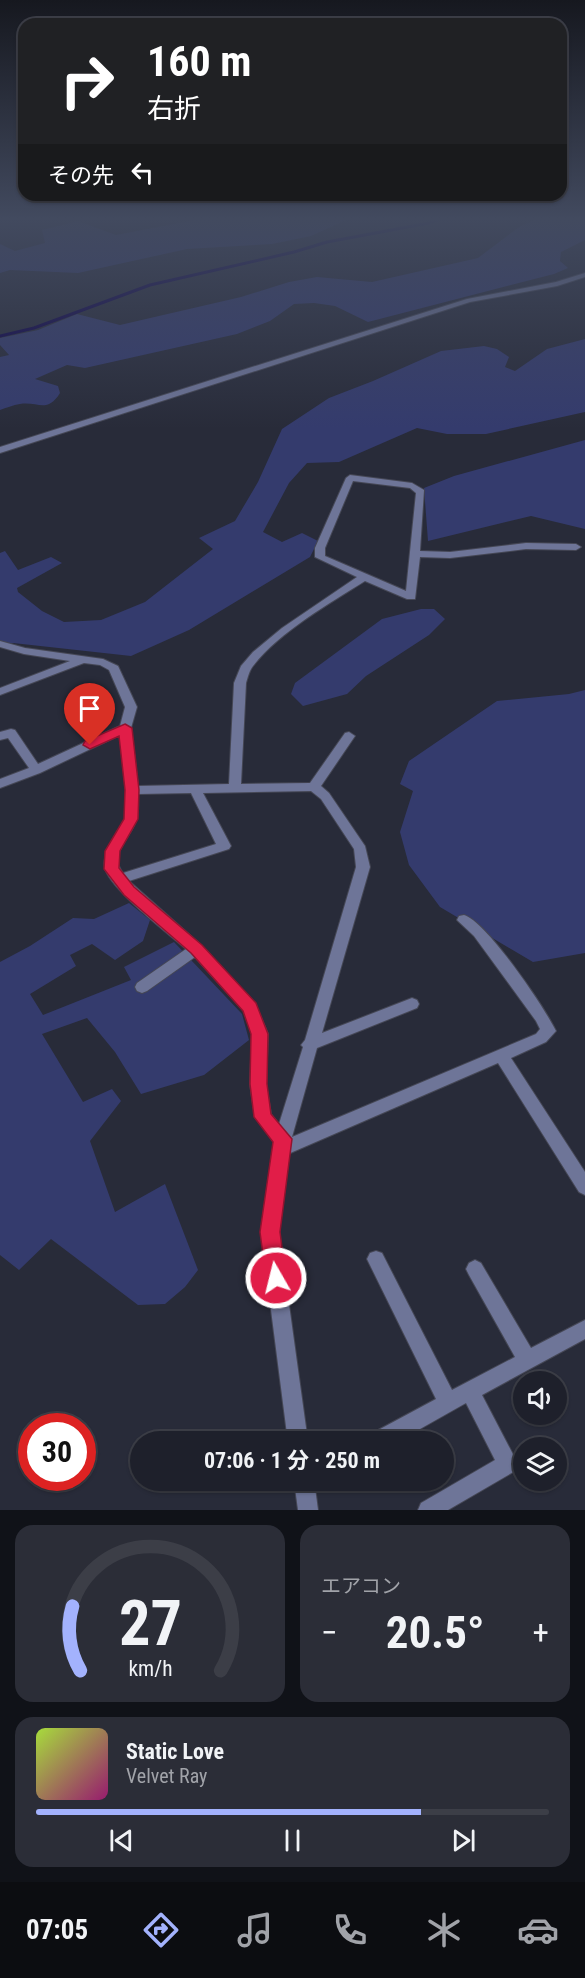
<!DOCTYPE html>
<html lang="ja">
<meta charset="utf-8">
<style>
:root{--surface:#1e202b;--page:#2b2d37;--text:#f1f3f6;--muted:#a1a3a9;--line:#3c3e47;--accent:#a3b2fd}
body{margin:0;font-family:"Roboto Condensed","Noto Sans JP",sans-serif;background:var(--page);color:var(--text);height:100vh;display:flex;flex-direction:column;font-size:22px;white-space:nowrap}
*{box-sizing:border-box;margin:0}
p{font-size:20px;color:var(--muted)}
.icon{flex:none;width:33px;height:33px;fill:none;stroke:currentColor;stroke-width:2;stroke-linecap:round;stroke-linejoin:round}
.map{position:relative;height:1510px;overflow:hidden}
.drawer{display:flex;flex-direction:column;gap:15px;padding:15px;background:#101218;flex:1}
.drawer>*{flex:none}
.hud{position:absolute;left:18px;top:18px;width:549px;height:183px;border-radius:18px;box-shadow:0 2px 4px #0004,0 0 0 2px var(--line);background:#202124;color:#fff;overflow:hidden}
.tools{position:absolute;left:513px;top:1371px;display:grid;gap:12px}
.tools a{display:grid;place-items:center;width:54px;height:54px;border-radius:50%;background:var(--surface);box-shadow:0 2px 4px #0004,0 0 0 2px var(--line);font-size:30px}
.speed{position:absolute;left:18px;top:1413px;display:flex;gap:12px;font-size:30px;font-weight:700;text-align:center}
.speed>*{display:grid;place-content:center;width:78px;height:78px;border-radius:50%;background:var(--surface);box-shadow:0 2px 4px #0004,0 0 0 2px var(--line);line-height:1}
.speed .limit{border:9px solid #d22;background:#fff;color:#111}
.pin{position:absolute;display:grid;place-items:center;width:51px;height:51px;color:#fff;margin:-62px -26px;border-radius:50% 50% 50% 0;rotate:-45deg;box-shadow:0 0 6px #0007}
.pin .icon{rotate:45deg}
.me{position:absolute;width:66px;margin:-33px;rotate:352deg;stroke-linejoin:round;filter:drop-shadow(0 0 4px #0008)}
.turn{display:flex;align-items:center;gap:21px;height:126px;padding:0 30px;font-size:27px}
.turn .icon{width:78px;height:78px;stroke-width:2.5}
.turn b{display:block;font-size:42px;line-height:51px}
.then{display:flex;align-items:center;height:57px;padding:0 30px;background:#0003;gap:12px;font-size:22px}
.big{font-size:45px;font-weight:700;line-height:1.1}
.drawer .tile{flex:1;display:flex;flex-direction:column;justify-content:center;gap:9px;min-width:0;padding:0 21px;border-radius:18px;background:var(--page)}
.drawer .dial{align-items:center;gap:0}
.dial svg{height:156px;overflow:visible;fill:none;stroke:var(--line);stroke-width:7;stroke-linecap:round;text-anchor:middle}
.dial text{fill:var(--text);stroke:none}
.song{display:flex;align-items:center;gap:18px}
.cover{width:72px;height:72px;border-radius:9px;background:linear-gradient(135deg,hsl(80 70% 55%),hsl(320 70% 35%))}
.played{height:6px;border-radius:3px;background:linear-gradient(90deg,var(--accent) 75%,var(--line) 75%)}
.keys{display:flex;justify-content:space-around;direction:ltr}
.heat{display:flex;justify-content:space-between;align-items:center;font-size:33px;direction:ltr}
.drawer .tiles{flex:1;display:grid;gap:15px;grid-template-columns:1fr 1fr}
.tile:last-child{grid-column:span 2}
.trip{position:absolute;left:130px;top:1431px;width:324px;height:60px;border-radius:30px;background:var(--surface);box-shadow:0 2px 4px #0004,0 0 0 2px var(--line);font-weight:700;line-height:60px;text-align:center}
.menu{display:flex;height:96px;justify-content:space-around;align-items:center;background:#0c0d11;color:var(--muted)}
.menu .icon{width:42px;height:42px}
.menu .on{color:var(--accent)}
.menu b{font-size:27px;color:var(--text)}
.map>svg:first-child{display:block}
.green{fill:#343b6d}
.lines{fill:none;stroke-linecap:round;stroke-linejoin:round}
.stream{stroke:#0c0049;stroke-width:3}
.street-casing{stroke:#454755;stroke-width:2}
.street{fill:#6e7598;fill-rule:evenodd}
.route{fill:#e11d48;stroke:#92132f;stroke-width:1.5}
</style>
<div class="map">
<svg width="585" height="1510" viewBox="0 0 585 1510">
<rect width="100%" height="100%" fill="#282b39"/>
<g class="green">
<path d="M210,217H353L311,236L272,244L187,249L78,273L10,270L0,273V244L15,251L45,243L42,230L78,221L116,235Z"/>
<path d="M541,217H585V240L561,252L560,261L568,268L554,274L368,322L335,306L314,303L294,304L270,321L237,334L85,368L67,365L35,379L58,386L60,393C47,414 38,401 20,404C13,405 6,408 0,410V357L9,355L0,345V338L38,330L77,314L120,325L241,297L289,282L317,277L372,282L478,258L519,227Z"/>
<path d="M585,339V412L486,434H447L417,428L339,462L307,463L289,483L263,532L282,542L302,533L318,541L310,557L189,630L131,656L13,643L0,647V553L5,551L18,570L51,557L62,563L17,588L18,592L42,611L64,622L101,620L145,602L213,549L199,538L235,521L258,482L282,429L329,398L373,381L441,351L484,346L497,349L509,357L505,367L515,371L547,349Z"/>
<path d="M585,440V529L531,516L428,541L424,488L454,476Z"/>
<path d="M421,609H434L445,619L429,635L366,676L347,694L303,706L291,694L295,683L382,619Z"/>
<path d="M585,690V953L533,962L440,907L409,865L400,832L413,791L400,784L409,761L497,701L569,694Z"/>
<path d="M129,903L150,920L143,941L115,960L92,944L70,955L76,966L30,994L43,1015L131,980L124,967L174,942L242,1014L249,1040L204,1075L141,1094L115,1052L87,1018L42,1034L83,1102L112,1089L121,1101L90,1141L115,1212L165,1184L198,1270L185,1287L165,1304L138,1305L51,1239L19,1270L0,1255V962L30,946L73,918L94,919Z"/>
</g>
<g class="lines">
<path class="stream" d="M0,336L34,328L150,285L294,252L327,242L429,223L444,217"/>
<g class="street-casing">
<g id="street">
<path d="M585,273V277L557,286L470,302L0,453V447L467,299L556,282Z"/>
<path d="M350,475L412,483L424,490L420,551L450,552L526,543L576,544L581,547L576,550L526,549L450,558L420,557L415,599H407L365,581C330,603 278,633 253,666C249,671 248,677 246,683L241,784L310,783L345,733L349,732L355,736L321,786L329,793L365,846L370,867L322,1033L412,998L417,1000L419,1004L417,1008L317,1048L292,1137L536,1034L540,1029L536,1021L474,936L457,920L459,916L464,915C487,922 544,1007 556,1031L546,1042L511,1058L585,1172V1195L579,1192L498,1063L288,1154L279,1232L308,1442H288L261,1232L274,1142L255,1117L250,1084L252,1034L244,1011L195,957L147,991L142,993L137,991L135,987L137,983L186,949C169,934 109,888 105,868C101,846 121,836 125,818C130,792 123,761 120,735L40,773L0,788V779L29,768L8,738L0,740V732L11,729L15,730L38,764L120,726L125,707L109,670L100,665L84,663L0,695V688L70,661L24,654L0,647V641L25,648L103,659L118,666L137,707L131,728L138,786L229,784L234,683L241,666L253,652L282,628L357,577L315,557V548L346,478ZM353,481L410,488L416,493L406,591L325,556V548ZM311,791L321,799L354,849L356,867L305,1040L301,1045L303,1047L279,1124L271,1114L266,1084L268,1034L255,1004L201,945L129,881L229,849L231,846L203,793ZM191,793L216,844L123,873C107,853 133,836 137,818C139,811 138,802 138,794Z"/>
<path d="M376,1251L382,1253L452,1390L515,1357L469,1275L466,1269L469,1263L475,1260L481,1263L531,1348L585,1320V1339L482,1395L518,1464L515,1471L448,1510H418L421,1503L495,1460L466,1403L397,1442H366L369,1435L436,1399L367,1259L370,1253Z"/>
<path d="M294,1480H314L318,1510H298Z"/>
</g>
</g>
<use href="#street" class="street"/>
</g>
<linearGradient id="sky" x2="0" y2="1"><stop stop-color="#16181f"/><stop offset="0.51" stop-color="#424a5f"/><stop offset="1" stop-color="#424a5f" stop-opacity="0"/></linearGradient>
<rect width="585" height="429" fill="url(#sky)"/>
<path class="route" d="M125,724L132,728L139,790L138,819L120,851L119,868L134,887L202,945L256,1003L268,1034L267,1084L271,1114L292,1139L280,1232L286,1278L283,1285L276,1288L269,1285L266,1278L260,1232L273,1142L254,1117L250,1084L251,1034L243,1011L191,953L124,895L104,869L105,851L124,819L125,790L119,736L90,749L83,745L85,741Z"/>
</svg>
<div class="tools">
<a><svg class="icon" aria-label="sound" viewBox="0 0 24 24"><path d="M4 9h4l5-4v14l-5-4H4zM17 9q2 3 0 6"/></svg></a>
<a><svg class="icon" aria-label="layers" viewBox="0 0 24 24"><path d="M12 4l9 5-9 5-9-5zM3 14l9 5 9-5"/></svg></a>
</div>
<div class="speed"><div class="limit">30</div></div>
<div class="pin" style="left:90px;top:745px;background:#d93025"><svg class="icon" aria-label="arrive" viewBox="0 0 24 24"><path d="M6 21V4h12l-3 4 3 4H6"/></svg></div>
<svg class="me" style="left:276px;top:1278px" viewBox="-20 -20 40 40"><circle r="17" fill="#e11d48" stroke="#fff" stroke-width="3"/><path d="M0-11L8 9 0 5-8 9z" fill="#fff"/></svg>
<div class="trip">07:06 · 1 分 · 250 m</div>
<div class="hud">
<div class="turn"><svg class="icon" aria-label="right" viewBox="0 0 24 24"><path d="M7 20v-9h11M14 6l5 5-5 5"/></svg><div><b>160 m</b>右折</div></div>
<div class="then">その先<svg class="icon" aria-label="left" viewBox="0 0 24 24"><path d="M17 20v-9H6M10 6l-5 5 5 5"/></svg></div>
</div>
</div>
<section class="drawer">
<div class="tiles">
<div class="tile dial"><svg viewBox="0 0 100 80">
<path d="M14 69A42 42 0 1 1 86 69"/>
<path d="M14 69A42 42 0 0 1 10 36" stroke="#a3b2fd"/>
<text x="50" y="56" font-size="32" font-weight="700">27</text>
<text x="50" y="72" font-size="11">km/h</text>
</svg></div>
<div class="tile"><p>エアコン</p>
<div class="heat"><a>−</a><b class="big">20.5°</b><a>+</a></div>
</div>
<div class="tile">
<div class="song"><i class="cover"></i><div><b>Static Love</b><p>Velvet Ray</p></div></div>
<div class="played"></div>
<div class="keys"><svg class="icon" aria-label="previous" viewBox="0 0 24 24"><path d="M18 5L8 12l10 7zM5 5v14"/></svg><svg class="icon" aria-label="pause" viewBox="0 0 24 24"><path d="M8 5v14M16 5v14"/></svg><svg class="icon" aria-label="next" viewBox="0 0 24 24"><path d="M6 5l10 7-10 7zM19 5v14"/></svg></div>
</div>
</div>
</section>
<nav class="menu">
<b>07:05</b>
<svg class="icon on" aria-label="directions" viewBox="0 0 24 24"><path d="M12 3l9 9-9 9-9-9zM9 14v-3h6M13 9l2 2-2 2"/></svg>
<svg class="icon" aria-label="music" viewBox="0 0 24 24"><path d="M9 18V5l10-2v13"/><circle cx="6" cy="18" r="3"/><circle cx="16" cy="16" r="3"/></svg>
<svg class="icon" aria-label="phone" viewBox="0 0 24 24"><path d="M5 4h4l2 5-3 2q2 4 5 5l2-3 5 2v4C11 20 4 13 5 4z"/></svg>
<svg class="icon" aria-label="climate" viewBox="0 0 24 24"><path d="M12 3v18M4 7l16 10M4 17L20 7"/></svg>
<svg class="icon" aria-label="car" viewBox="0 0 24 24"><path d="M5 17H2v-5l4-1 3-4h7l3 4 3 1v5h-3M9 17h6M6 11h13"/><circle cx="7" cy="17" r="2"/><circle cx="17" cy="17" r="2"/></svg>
</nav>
